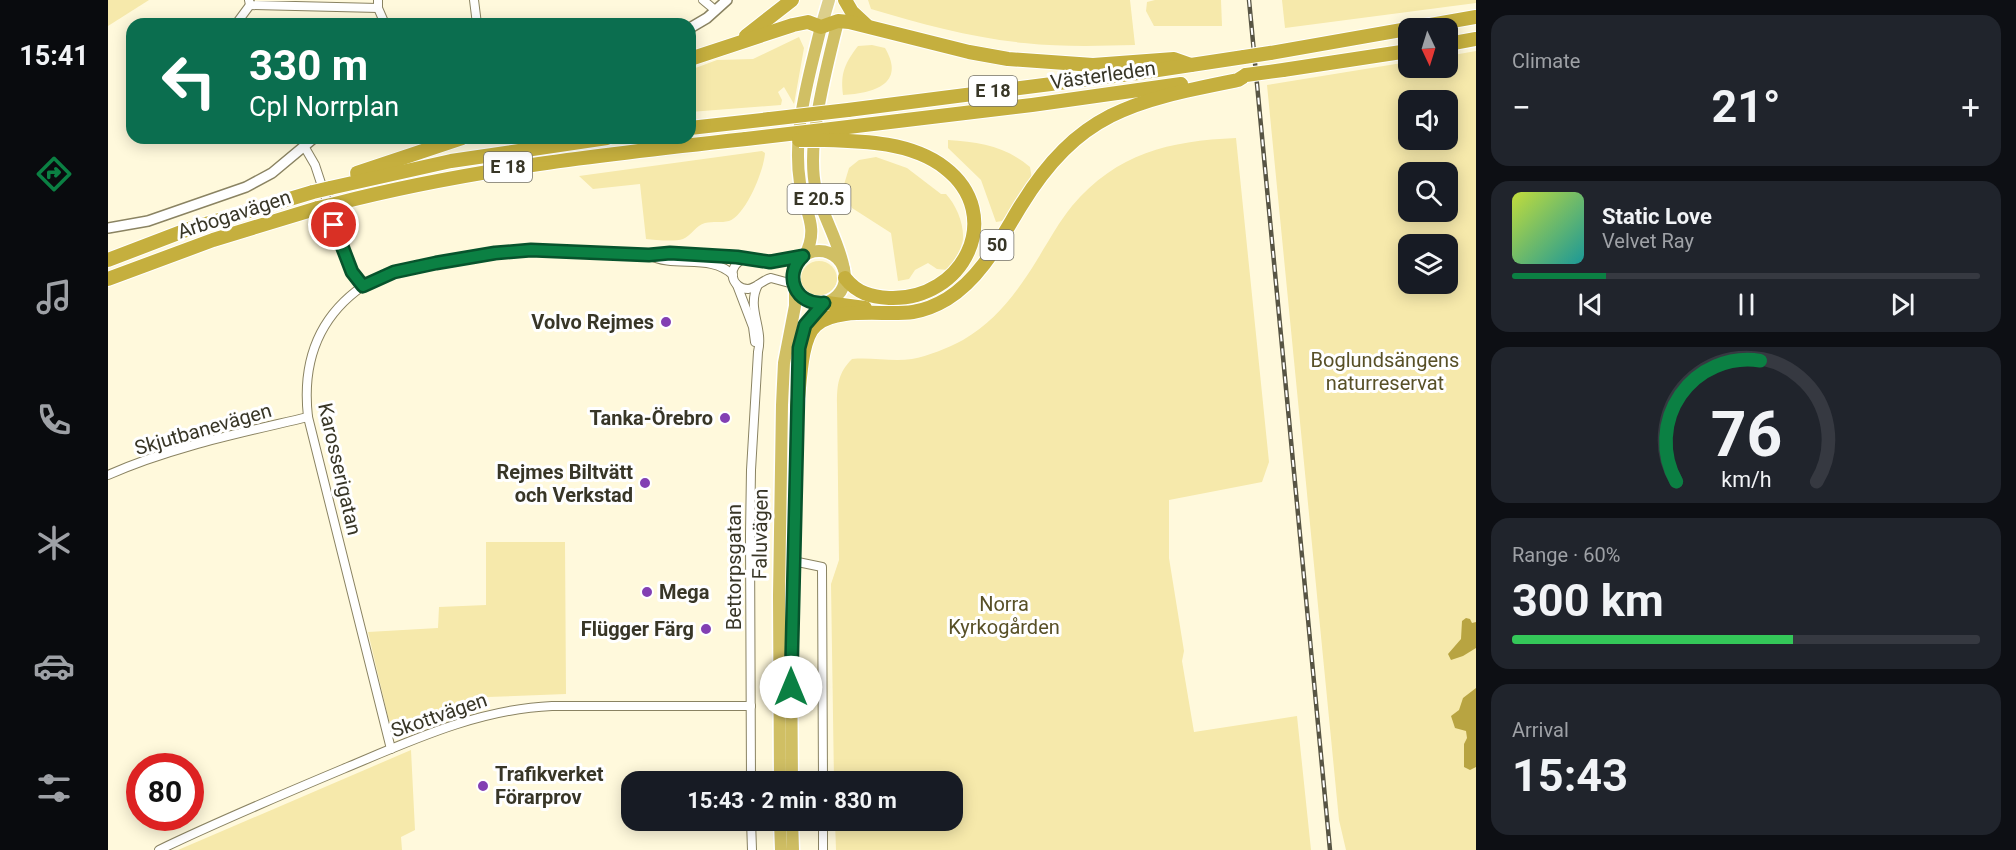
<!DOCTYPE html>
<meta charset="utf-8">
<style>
:root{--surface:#171b24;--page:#20242c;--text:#f1f3f6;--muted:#9ea1a6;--line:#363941;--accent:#0b8043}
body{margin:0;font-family:Roboto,sans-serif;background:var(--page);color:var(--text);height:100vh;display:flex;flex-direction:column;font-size:22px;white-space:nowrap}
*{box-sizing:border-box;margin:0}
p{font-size:20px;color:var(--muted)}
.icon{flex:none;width:33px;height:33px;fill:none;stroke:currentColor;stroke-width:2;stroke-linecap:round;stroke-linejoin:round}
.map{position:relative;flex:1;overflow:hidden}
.panel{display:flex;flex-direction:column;gap:15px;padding:15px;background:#0d0f14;width:540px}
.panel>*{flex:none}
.top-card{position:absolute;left:18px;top:18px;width:570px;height:126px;border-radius:18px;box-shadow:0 3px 15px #0003;background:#0b6e4f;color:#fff;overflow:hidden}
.needle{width:39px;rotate:176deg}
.fabs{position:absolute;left:1290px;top:18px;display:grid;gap:12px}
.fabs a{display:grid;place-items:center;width:60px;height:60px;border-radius:12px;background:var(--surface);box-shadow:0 3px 15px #0003;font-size:30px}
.speed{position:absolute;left:18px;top:753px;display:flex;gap:12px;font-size:30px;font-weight:700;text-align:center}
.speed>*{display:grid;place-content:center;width:78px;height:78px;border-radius:50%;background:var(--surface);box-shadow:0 3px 15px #0003;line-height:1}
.speed .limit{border:9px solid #d22;background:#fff;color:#111}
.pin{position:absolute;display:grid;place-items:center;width:51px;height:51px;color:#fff;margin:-26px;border:3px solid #fff;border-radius:50%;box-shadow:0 2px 6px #0007}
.me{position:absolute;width:66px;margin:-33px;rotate:0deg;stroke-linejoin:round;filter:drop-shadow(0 0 4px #0008)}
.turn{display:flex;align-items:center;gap:21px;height:126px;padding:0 24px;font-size:27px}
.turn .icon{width:78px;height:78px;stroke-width:2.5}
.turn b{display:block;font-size:42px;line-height:51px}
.big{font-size:45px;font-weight:700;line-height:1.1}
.panel .widget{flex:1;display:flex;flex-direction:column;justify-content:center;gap:9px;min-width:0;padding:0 21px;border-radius:18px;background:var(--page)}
.panel .dial{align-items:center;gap:0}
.dial svg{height:156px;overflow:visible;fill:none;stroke:var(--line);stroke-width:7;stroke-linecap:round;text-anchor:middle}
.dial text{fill:var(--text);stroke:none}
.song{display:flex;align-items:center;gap:18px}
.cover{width:72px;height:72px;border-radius:9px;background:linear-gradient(135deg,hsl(70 70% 55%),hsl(180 70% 35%))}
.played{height:6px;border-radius:3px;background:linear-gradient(90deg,var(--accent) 20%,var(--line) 20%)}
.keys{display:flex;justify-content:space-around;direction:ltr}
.heat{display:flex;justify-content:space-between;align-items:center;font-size:33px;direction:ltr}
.charge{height:9px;border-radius:4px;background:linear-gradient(90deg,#34c759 60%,var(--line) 0)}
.trip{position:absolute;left:513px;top:771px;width:342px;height:60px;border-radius:18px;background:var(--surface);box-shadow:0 3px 15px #0003;font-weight:700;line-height:60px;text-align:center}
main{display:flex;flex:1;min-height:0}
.tabs{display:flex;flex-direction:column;width:108px;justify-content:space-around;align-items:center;background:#090b0e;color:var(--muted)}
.tabs .icon{width:42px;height:42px}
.tabs .on{color:var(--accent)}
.tabs b{font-size:27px;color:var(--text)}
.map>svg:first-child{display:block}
.green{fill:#f6e9ab;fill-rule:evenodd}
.water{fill:#b8a441}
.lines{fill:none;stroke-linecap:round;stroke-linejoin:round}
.minor-casing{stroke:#8a8362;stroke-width:10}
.tertiary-casing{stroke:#8a8362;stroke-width:12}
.primary-casing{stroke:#fff;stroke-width:15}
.trunk-casing{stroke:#fff;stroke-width:15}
.motorway-casing{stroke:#fff;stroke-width:16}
.minor{stroke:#fff;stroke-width:8}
.tertiary{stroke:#fff;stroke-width:9}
.primary{stroke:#dccf8b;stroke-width:12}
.trunk{stroke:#d0bf64;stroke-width:12}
.motorway{stroke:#c5af3e;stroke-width:14}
.rail-casing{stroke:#585544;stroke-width:4.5}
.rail{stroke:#fff;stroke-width:2;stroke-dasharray:7;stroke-linecap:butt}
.motorway-bridge-casing{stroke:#fff;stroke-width:16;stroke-linecap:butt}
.motorway-bridge{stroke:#c5af3e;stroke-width:14}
.route-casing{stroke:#07532c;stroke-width:15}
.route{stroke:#0b8043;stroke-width:10}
.poi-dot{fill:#823fb3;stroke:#fff;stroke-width:2}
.labels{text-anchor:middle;stroke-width:6;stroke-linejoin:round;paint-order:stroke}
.shield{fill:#fff;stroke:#747268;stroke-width:1.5}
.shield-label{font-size:18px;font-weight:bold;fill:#383627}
.street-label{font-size:20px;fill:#383627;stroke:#fff}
.poi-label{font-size:20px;font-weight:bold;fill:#383627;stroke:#fff;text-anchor:end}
.park-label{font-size:20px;fill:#585027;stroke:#fff}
</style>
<main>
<nav class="tabs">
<b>15:41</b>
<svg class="icon on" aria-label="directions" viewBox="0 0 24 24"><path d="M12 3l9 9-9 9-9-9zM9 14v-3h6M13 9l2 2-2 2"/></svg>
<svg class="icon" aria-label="music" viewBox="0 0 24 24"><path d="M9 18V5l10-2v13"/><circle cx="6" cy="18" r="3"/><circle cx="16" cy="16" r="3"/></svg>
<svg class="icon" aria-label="phone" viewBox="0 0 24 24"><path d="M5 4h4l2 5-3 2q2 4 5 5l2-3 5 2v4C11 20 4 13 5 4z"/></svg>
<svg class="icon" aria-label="climate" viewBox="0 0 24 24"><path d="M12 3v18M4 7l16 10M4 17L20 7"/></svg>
<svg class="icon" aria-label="car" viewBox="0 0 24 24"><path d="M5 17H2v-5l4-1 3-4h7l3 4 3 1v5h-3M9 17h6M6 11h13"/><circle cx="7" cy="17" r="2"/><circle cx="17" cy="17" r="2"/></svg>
<svg class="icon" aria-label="filters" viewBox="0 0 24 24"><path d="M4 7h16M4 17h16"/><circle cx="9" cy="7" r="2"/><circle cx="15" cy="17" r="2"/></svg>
</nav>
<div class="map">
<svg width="1368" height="850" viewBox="0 0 1368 850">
<rect width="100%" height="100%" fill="#fff9dc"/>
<g class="green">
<path d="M0,0H41L0,26Z"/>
<path d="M760,0H1022L1027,45C990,46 953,47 916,43C865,38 813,24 763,9Z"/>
<path d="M1047,0H1113L1114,26H1046L1038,11L1039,2Z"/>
<path d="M1174,0H1368V3L1177,28Z"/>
<path d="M691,37L696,48L686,104L676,87L670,92L674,100L673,105L582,112V70L609,60L645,59Z"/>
<path d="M764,45L777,48C798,84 766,93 735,95C732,73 737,63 750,46Z"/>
<path d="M1368,51V850H1238L1231,820L1159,85L1300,62V68H1340V56ZM1300,100H1340V140H1300ZM1300,172H1340V212H1300ZM1300,244H1340V284H1300Z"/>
<path d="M1128,138L1161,462L1154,482L1061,500V558L1076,651L1074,661L1086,732L1189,716L1203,850H728L727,821L844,820V782L726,781L723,584L731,560L729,404C729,385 730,373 744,359C764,357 784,362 804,359C820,356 840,348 855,340C888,321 910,291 929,260C940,242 951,222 964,206C1009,153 1061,141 1128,138Z"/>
<path d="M840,140C872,142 897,146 922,167L924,179L894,221L888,222L873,180L840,148Z"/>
<path d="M654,151L657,153C656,170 638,215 621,221C613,223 605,221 597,223C588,225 583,236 575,239C567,242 547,240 538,239L532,184L485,189L471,176Z"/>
<path d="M768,157L799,168L833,194H838C848,205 856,223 855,239C854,249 845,262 840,270L829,269L820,263L807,270L801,279L790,281L783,233L744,208L735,188L741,168L751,160Z"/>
<circle cx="711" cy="279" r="18"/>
<path d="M378,542H457L458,694L379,697L295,726L281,721L260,632L330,628L331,607L378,605Z"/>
<path d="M303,750L307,830L293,837L294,850H70Z"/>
</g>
<g class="water">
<path d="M1358,618L1362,619L1364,623L1368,622V648L1355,656L1343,660L1340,654L1353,639L1354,621Z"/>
<path d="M1368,688V767L1362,770L1356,767V744L1359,738L1358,731L1347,728L1343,716L1351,710L1355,698Z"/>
</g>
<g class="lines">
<g class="minor-casing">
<g id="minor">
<path d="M141,0L142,5L270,8"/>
<path d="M270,0V8L277,24"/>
<path d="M366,0L369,24"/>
<path d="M595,0L607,10"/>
<path d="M128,24L142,5"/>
<path d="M196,146L207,165L239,262L244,272L254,286"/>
<path d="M541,255C567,269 602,253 625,275"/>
<path d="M637,259C618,264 622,289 640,289C649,288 654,280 663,278L685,284"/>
<path d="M629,285L645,327L647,342"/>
<path d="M0,475C63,447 133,433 200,417"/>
<path d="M685,561L714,567L715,782"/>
<path d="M283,749L200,417C194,364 209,318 255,286C272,274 295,270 315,266C351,258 387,251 423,250C461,248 499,253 537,254C546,255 555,252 564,253C585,254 607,255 628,257C656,260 666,264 695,256"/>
<path d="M643,782L642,535L643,470L650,352C656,327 638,308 650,285"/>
<path d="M643,820L644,850"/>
<path d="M715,820V850"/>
<path d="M51,850C111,821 173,795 235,769C302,741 370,709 444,706H643"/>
</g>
</g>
<g class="tertiary-casing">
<g id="tertiary">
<path d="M582,28L599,18L619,0"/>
<path d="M0,228L40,221L138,187L164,173L206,138"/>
</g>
</g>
<g class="primary-casing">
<path id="primary" d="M713,27L721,0"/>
</g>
<g class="trunk-casing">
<g id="trunk">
<path d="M730,21C719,67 697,145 708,190C715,217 731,242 736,269"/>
<circle cx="711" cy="277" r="26"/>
<path d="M697,255C712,226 696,212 692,183C684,133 701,75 713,27"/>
<path d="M691,353C691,331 701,318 716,303"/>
<path d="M672,782L671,596L674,405L676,363L687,306V288"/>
<path d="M684,782L683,648L689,398"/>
<path d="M672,820L673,850"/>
<path d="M684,820L685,850"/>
</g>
</g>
<g class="motorway-casing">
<g id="motorway">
<path d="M737,0L744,12L758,25"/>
<path d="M638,36L684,0"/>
<path d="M1340,44L1368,39"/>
<path d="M1162,53L1368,17"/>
<path d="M582,59L685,25L700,22L713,27L730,21L741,22L861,52L900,59L985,65L1066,59L1083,65"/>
<path d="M1175,70L1300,51"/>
<path d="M740,110L1030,73L1136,57"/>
<path d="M582,128L662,119"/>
<path d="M715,130L924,105L1073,84"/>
<path d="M715,140C755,141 804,142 837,168C898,215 856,301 781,298C763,297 749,293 737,278"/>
<path d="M249,173L354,138"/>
<path d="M222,188L343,161L499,138"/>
<path d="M227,204C362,169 499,154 638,139"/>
<path d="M0,260L81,229L205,192"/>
<path d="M0,279L105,240L210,208"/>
<path d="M719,303L757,308"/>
<path d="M689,407C692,387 692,338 708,325C729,306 779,316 805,312C817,310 829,305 839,299C873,278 892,240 912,207C971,111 1025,101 1130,80L1138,75"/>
</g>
</g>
<use href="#minor" class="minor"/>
<use href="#tertiary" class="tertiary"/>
<use href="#primary" class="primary"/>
<use href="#trunk" class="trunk"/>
<use href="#motorway" class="motorway"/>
<g class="rail-casing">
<path id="rail" d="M1141,0L1222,850"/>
</g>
<use href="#rail" class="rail"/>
<g class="motorway-bridge-casing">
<g id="motorway-bridge">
<path d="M1136,57L1162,53"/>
<path d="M1138,75L1175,70"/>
<path d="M662,119L740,110"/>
<path d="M638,139L715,130"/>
<path d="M691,140H715"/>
<path d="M205,192L222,188"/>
<path d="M210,208L227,204"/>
</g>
</g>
<use href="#motorway-bridge" class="motorway-bridge"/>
</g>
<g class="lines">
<g class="route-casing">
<path id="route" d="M226,225L244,272L255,286L286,272L328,263L387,253L423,250L541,255L562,253L629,257L662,262L695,256C674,275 688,306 716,303L697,325L691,348L683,687"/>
</g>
<use href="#route" class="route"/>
</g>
<g class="poi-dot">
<circle cx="558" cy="322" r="6"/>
<circle cx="617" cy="418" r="6"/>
<circle cx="537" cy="483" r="6"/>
<circle cx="539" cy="592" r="6"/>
<circle cx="598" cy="629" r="6"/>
<circle cx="375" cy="786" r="6"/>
</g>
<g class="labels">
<g class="shield">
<rect x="861" y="76" width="48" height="30" rx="4.5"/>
<rect x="376" y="152" width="48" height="30" rx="4.5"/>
<rect x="679.5" y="184" width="63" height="30" rx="4.5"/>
<rect x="872.5" y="230" width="33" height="30" rx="4.5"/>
</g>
<g class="shield-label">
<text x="885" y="97">E 18</text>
<text x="400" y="173">E 18</text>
<text x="711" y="205">E 20.5</text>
<text x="889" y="251">50</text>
</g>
<g class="street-label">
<text transform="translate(995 75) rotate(-8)" y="7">Västerleden</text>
<text transform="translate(126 214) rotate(-18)" y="7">Arbogavägen</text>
<text transform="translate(95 429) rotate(-16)" y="7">Skjutbanevägen</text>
<text transform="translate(232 469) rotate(77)" y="7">Karosserigatan</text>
<text transform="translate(652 534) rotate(-89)" y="7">Faluvägen</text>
<text transform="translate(626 567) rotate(-90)" y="7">Bettorpsgatan</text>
<text transform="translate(331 715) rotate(-19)" y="7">Skottvägen</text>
</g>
<g class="poi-label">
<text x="546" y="329">Volvo Rejmes</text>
<text x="605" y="425">Tanka-Örebro</text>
<text x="525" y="479">Rejmes Biltvätt<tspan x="525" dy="23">och Verkstad</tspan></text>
<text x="551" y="599" text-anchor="start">Mega</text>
<text x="586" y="636">Flügger Färg</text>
<text x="387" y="781" text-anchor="start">Trafikverket<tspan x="387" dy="23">Förarprov</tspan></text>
</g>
<g class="park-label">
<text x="1277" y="367">Boglundsängens<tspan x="1277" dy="23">naturreservat</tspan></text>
<text x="896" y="611">Norra<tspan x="896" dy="23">Kyrkogården</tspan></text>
</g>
</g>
</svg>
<div class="fabs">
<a><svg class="needle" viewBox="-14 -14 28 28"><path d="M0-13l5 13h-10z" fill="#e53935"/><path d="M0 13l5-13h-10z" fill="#9ea1a6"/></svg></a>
<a><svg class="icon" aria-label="sound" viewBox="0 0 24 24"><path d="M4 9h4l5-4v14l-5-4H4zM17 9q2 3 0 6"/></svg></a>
<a><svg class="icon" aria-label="search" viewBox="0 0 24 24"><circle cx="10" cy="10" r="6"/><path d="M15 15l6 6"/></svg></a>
<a><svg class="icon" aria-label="layers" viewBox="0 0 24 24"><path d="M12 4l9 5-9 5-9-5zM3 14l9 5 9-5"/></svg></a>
</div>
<div class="speed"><div class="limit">80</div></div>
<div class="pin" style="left:226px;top:225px;background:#d93025"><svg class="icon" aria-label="arrive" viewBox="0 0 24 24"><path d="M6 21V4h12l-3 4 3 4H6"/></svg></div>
<svg class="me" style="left:683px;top:687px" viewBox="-20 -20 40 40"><circle r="19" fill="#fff"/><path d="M0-13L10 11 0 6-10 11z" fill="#0b8043"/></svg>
<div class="trip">15:43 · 2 min · 830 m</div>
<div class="top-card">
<div class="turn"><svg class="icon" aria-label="left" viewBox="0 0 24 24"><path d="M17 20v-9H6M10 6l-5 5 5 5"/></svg><div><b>330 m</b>Cpl Norrplan</div></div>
</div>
</div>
<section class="panel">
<div class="widget"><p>Climate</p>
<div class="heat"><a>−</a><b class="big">21°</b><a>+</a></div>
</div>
<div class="widget">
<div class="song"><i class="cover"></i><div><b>Static Love</b><p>Velvet Ray</p></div></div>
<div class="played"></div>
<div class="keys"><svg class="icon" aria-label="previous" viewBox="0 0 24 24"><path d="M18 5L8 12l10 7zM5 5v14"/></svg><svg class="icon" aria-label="pause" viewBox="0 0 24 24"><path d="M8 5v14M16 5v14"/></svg><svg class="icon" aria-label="next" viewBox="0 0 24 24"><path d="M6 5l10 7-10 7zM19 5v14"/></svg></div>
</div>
<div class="widget dial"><svg viewBox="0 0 100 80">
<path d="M14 69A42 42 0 1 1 86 69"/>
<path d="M14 69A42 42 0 0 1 57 7" stroke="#0b8043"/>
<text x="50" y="56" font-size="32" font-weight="700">76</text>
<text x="50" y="72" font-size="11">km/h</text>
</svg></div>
<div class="widget"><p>Range · 60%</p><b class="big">300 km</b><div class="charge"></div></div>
<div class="widget"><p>Arrival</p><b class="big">15:43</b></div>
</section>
</main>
